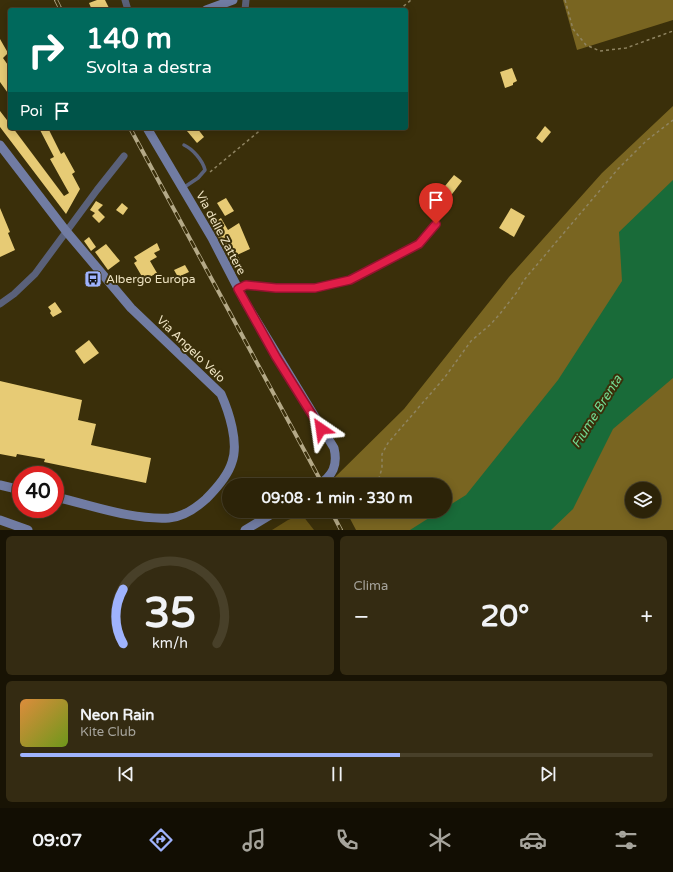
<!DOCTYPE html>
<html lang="it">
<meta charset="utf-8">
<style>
:root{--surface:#2c2308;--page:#342b12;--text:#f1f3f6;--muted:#a6a49c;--line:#484029;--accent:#9fb3fd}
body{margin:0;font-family:"Varela Round",sans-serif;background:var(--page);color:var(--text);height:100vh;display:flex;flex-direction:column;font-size:15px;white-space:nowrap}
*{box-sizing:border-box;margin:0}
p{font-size:13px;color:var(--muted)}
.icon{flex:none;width:22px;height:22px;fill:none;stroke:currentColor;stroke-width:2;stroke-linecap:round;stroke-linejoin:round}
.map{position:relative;height:530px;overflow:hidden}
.details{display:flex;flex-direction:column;gap:6px;padding:6px;background:#181304;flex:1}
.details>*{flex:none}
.banner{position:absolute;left:8px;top:8px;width:400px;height:122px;border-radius:4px;box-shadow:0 2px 10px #0003,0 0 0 1px var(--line);background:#00695c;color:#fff;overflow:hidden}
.buttons{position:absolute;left:625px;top:482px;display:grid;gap:8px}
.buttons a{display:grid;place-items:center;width:36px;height:36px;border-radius:50%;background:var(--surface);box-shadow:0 2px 10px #0003,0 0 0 1px var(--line);font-size:20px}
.speed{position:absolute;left:12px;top:466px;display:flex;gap:8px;font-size:20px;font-weight:700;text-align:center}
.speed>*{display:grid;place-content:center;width:52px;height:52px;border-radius:50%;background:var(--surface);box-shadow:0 2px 10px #0003,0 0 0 1px var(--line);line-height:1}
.speed .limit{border:6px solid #d22;background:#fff;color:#111}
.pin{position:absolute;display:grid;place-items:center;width:34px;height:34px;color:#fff;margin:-41px -17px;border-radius:50% 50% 50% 0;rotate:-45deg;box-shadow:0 0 4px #0007}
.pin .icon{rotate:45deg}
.me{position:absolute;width:44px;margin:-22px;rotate:328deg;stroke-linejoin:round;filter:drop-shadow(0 0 3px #0008)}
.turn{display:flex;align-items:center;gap:14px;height:84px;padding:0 12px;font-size:18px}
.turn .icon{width:52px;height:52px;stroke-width:2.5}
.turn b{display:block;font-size:28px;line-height:34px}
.then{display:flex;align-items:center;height:38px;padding:0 12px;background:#0003;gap:8px;font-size:15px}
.big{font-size:30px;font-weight:700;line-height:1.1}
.details .card{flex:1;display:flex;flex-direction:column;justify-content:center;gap:6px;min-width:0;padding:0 14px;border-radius:6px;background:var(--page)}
.details .dial{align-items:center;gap:0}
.dial svg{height:104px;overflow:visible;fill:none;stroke:var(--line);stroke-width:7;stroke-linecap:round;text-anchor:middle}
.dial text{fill:var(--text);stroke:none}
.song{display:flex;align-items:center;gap:12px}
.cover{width:48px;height:48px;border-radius:6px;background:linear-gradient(135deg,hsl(30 70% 55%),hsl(80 70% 35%))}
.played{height:4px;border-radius:2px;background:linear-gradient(90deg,var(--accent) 60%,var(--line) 60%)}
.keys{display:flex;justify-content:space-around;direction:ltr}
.heat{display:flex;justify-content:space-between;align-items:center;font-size:22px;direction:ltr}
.details .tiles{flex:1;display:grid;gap:6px;grid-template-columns:1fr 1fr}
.card:last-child{grid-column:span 2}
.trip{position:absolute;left:222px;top:478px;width:230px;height:40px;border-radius:20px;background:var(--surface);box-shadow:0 2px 10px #0003,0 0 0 1px var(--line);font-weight:700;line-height:40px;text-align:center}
.dock{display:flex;height:64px;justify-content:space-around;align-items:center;background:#120e03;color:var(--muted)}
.dock .icon{width:28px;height:28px}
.dock .on{color:var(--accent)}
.dock b{font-size:18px;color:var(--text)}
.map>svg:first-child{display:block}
.green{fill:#665315}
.forest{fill:#796521;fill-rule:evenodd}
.water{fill:#196b39}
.building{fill:#e7cb75}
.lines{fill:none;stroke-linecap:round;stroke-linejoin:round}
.path{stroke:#8f8461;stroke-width:1.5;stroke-dasharray:3 3;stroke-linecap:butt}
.lane{stroke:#5a617a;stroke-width:3.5}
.street{stroke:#5a617a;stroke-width:7}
.secondary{stroke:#717ca3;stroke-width:9}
.rail-casing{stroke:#b4a987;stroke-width:4}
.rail{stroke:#3a2f0a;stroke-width:2.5;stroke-dasharray:8;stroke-linecap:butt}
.route-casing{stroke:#92132f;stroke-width:10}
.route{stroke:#e11d48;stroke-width:7}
.labels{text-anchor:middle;stroke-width:4;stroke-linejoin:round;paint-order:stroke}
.street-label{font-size:12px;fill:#ede2c1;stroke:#3a2f0a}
.poi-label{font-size:12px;fill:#ede2c1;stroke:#3a2f0a;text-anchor:start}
.water-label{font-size:13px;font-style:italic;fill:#73da92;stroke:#3a2f0a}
</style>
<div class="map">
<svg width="673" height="530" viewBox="0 0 673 530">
<rect width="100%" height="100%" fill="#3a2f0a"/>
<path class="green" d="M298,516H303L314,530H272L288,520Z"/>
<g class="forest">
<path d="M563,0H673V20L577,50Z"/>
<path d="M673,106V530H356L346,511H445V485H333L331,481L404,409L509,277L602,173ZM632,489H654V511H632Z"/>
</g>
<path class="water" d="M673,180V378L613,429L573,509L551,530H410L440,511H445V508L466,495L558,380L622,281L619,232Z"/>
<g class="building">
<path d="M97,0H105L109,8L106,10H92L89,3Z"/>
<path d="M0,39L8,53L3,58L10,68V96L0,82Z"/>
<path d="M512,68L517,81L513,83V85L505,88L500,72Z"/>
<path d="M0,111L10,124V128H13L64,196L69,193L50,159L54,157L39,128H48L61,154L64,152L75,172L72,174L80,189L66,214L0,127Z"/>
<path d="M545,126L551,132L542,143L536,138Z"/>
<path d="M190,128H197L204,137L197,143L187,131Z"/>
<path d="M454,175L462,181L440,210L431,203Z"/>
<path d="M226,198L234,211L225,216L217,203Z"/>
<path d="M96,201L103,205L98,210L105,217L99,223L92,216L95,213L90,210Z"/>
<path d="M122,203L128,208L123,215L116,210Z"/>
<path d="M0,208L10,232L8,233L15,250L0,257Z"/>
<path d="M511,208L525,216L514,237L499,228Z"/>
<path d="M221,218L228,230L239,223L250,249L237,255L240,260L235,263L231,256L230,257L211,225Z"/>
<path d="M89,237L96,247L91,251L84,241Z"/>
<path d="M157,243L160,250L154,253L157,257L150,261L157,273L144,280L134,263L137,261L134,257Z"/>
<path d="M106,244L120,261L108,270L95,252Z"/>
<path d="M185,265L189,272L178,277L174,270Z"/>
<path d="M55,302L62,312L53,317L50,313L51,311L48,307Z"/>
<path d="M89,340L99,353L84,364L75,351Z"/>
<path d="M0,381L82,400L78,420L96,424L91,445L151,458L146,483L44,462L45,459L17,454L16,457L0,454Z"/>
</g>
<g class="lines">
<g class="path">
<path d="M565,0L573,29L586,45L600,51L626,48L673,31"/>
<path d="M399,10L411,0"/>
<path d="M210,172L263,128"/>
<path d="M377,485L382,468V454L388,443L445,377L471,341L491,324L499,315L517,292L524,280L618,169L646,141L673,120"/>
</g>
<g class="lane">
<path d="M183,188L198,178L205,170C203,161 193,149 184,145"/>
<path d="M239,289L246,285L276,288L315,289L350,281L419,244L436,224"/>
</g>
<g class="street">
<path d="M125,0L128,10"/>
<path d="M245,10L246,0"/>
<path d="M0,304L14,294L35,274L97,190L124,156"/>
</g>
<g class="secondary">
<path d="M206,10L233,0"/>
<path d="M147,128L212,238L245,302L334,448C338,465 333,476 318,485"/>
<path d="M0,145L66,231L131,308L221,394C229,412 239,443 232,462C228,476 216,489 206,499C196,508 182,517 169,518C130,520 92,505 55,497"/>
<path d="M0,485L21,490"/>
<path d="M0,520L28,530"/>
<path d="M245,530L277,511"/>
</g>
<g class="rail-casing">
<g id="rail">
<path d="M56,0L61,10"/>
<path d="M130,128L323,485"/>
<path d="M331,511L341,530"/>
</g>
</g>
<use href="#rail" class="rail"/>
</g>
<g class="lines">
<g class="route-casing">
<path id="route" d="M321,429L276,357L238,289L246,285L276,288H315L350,280L419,244L436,224"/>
</g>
<use href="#route" class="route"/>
</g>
<defs>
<g id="bus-square" transform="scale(0.9)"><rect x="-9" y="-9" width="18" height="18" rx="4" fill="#9fb3fd" stroke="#3a2f0a"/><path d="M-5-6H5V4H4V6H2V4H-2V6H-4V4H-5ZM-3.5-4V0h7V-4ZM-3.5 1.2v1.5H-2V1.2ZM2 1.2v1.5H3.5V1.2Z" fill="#111"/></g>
</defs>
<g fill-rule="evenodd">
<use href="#bus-square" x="93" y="279"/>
</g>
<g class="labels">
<g class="street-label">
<text transform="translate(221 233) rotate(62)" y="4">Via delle Zattere</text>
<text transform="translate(191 349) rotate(44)" y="4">Via Angelo Velo</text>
</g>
<g class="poi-label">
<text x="106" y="283">Albergo Europa</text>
</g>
<g class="water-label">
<text transform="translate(596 411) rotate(-58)" y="5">Fiume Brenta</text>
</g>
</g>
</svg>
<div class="buttons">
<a><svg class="icon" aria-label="layers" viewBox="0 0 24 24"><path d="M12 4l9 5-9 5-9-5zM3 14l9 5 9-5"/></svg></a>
</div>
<div class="speed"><div class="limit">40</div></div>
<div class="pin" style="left:436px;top:224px;background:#d93025"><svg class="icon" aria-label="arrive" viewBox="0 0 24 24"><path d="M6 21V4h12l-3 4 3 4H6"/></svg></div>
<svg class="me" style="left:321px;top:429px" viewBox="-20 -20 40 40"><path d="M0-17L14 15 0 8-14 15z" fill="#e11d48" stroke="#fff" stroke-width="4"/></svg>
<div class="trip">09:08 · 1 min · 330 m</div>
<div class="banner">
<div class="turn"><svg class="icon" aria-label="right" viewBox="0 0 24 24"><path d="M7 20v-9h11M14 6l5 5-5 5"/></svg><div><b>140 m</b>Svolta a destra</div></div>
<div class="then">Poi<svg class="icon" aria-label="arrive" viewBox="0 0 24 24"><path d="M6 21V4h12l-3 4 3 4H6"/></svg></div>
</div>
</div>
<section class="details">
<div class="tiles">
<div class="card dial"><svg viewBox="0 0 100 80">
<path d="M14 69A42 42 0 1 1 86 69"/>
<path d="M14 69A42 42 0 0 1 14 27" stroke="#9fb3fd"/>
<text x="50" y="56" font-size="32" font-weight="700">35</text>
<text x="50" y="72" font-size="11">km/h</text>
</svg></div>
<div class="card"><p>Clima</p>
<div class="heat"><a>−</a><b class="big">20°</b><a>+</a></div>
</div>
<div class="card">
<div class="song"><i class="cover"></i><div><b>Neon Rain</b><p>Kite Club</p></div></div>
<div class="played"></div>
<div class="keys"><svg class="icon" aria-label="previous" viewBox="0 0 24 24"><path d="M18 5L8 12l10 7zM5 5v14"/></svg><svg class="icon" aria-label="pause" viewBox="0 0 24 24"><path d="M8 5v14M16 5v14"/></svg><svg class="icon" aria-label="next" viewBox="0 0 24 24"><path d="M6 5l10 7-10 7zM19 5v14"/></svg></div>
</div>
</div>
</section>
<nav class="dock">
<b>09:07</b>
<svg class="icon on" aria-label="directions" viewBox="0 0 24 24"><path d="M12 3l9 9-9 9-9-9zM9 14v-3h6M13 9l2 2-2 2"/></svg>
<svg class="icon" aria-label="music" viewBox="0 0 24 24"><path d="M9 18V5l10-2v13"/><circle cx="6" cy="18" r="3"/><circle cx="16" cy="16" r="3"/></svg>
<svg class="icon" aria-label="phone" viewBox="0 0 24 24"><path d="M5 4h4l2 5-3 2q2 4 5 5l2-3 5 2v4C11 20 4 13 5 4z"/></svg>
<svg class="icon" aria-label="climate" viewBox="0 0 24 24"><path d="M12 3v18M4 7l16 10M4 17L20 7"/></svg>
<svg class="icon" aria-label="car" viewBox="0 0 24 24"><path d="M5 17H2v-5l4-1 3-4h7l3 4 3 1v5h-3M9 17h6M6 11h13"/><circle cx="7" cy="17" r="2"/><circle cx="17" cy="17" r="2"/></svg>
<svg class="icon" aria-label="filters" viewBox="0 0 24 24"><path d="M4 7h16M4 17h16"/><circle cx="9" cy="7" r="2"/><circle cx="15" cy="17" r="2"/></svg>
</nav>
